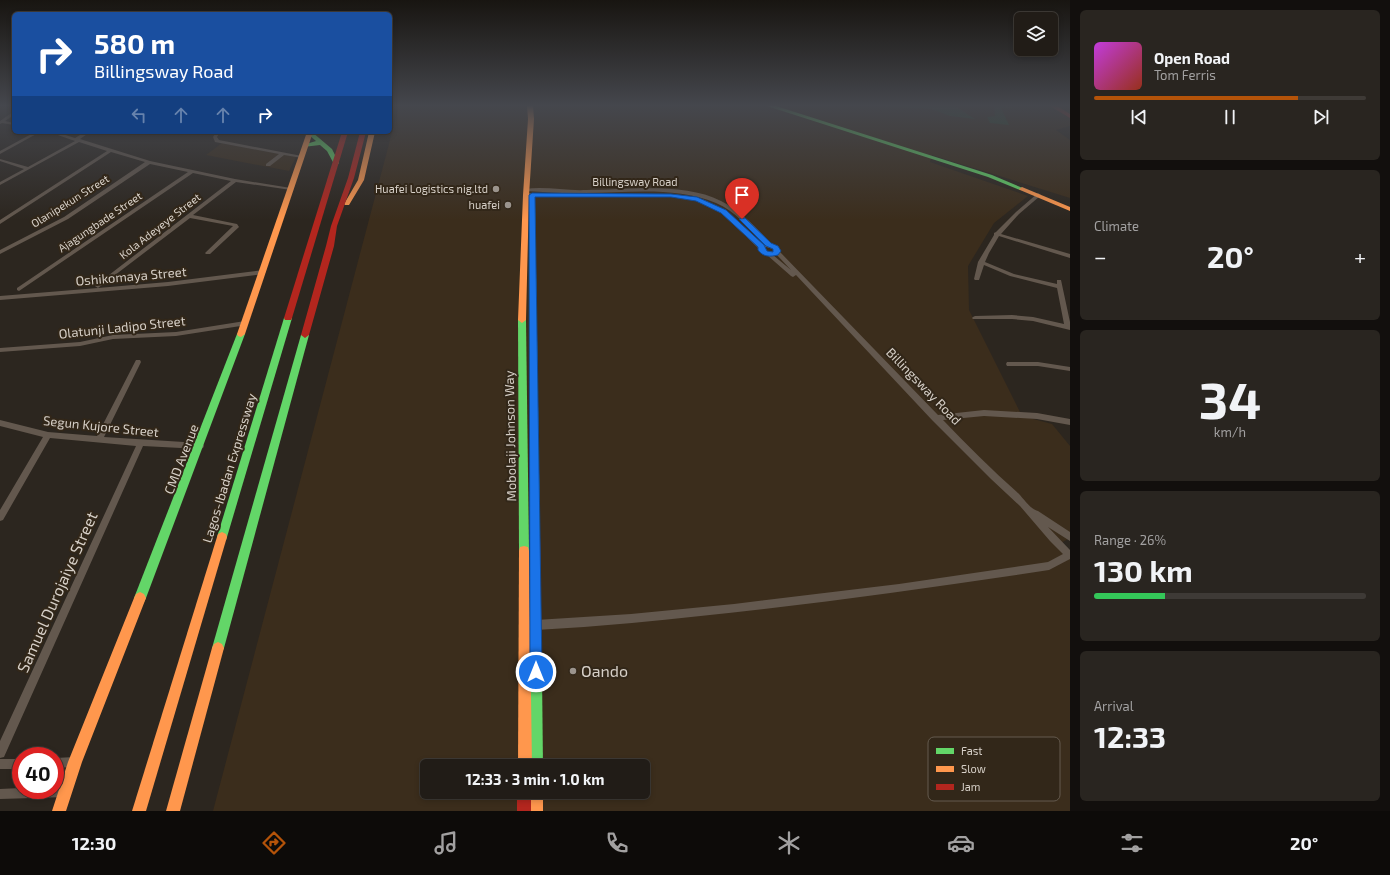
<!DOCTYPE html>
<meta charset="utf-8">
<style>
:root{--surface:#211c17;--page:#292520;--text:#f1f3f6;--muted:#a2a1a1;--line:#3e3a36;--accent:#b45309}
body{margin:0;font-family:"Exo 2",sans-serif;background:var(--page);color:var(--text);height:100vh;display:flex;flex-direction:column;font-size:15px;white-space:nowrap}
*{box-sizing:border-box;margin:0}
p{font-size:13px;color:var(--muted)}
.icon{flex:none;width:22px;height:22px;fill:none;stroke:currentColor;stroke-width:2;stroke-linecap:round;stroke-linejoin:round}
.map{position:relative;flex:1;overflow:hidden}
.sheet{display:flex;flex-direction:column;gap:10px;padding:10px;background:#120f0d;width:320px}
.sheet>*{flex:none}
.banner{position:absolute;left:12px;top:12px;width:380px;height:122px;border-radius:6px;box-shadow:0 2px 6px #0003,0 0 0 1px var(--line);background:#1a4fa0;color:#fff;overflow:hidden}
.controls{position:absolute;left:1014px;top:12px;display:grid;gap:8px}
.controls a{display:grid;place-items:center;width:44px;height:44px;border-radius:6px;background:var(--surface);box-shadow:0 2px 6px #0003,0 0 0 1px var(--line);font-size:20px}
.speed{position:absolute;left:12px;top:747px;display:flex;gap:8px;font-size:20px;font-weight:700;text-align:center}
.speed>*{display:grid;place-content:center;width:52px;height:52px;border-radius:50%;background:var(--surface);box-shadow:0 2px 6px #0003,0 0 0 1px var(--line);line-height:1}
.speed .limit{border:6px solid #d22;background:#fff;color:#111}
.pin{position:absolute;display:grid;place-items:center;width:34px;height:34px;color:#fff;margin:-41px -17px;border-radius:50% 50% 50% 0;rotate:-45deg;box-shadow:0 0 4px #0007}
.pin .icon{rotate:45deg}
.me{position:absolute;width:44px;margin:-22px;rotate:0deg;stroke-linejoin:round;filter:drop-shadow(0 0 3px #0008)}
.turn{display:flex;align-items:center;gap:14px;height:84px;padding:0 16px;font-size:18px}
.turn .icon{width:52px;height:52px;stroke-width:2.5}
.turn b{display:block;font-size:28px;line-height:34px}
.lanes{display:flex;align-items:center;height:38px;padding:0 16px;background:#0003;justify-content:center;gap:20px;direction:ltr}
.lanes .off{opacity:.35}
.big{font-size:30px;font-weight:700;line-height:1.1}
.sheet .tile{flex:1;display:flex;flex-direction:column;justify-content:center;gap:6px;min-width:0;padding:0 14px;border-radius:6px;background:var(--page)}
.sheet .dial{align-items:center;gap:0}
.dial b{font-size:52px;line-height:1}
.song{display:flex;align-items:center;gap:12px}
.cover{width:48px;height:48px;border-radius:6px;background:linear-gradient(135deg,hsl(290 70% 55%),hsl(10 70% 35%))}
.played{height:4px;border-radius:2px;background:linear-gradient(90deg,var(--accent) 75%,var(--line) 75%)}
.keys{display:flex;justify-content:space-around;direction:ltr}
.heat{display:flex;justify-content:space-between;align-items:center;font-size:22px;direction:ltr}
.charge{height:6px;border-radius:3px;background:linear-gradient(90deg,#34c759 26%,var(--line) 0)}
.trip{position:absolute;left:420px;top:759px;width:230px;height:40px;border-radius:6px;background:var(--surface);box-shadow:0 2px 6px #0003,0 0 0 1px var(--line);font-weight:700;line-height:40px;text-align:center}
.dock{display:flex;height:64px;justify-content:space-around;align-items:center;background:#0d0b09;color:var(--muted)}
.dock .icon{width:28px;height:28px}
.dock .on{color:var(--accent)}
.dock b{font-size:18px;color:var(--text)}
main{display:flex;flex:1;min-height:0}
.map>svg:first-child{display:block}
.built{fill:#3b2d1c;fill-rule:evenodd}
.green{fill:#294b2f}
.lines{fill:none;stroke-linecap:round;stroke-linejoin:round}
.street{fill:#63584e;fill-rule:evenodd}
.fast{fill:#63d668;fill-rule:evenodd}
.slow{fill:#ff974d;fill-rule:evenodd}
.jam{fill:#b3261e;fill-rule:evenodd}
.route{fill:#1a73e8;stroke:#114b97}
.poi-dot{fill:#9b948d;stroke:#322719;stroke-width:1.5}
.labels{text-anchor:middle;stroke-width:4;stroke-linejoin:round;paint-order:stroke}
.far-street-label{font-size:11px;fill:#d7d0c8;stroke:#322719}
.far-poi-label{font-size:11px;fill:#d7d0c8;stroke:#322719;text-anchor:end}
.street-label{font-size:13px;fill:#d7d0c8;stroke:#322719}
.near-street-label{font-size:16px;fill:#d7d0c8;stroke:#322719}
.near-poi-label{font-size:16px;fill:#d7d0c8;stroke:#322719;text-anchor:start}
.key{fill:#322719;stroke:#645a4e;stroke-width:1}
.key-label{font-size:11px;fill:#d7d0c8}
</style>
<main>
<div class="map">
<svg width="1070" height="811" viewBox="0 0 1070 811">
<rect width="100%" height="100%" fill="#2c261f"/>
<g class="built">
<path d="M399,106H1070V126L1056,130L1070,140V198L932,155L930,162L1028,196L994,223L968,266L969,310L1022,416L1052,424L1070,446V538L1057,545L1070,558V811H213ZM427,766H643V792H427Z"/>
<path d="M222,143L296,157L289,171L206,155Z"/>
</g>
<g class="green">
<path d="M881,106H955L975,119L950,116L932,109Z"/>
<path d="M994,106L1013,107L1001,108L1009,125L990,123L987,117L995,116Z"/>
</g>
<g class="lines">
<g class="street">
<path d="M13,112H14V115L5,121L14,123V125L2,123L0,124V121Z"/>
<path d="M35,132H40L0,154V151Z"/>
<path d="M49,132H56L75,138L85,132H90L80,139L150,161L235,179L291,188L293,189L291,190L236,182L193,215L237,224L239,227L210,254H206L205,253L233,226L190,218L98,288L168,282L263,270L266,272L263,274L168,286L0,300V296L98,288L95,286L96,285L231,181L193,173L19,291L17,290V288L188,172L150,164L68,219L0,254V250L64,217L145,162L111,152L0,224V220L107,151L79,142L0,185V182L24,169L0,161V159L28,167L75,141Z"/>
<path d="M216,132H220L217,137L219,140L302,156L304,157L302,158L284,155L270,166H266V164L279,154L215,142L213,137Z"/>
<path d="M525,189C545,186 566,191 586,190C627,190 684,182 721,201C741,211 757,228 772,245L778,247L780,252L938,415L984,410L1037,413L1070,419V425L1037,419L984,416L943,420C967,445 992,470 1018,493C1024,499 1030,509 1038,511L1070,532V541L1048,527L1070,550V559L1049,570C911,591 772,610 632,623C600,626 568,628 536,630L533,628L531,625L533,622L536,620L631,614L734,604L899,584L1048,562L1063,554L1050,541L1020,506L991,479L932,420L796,275L793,277L791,276L767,255L760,252L758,248L721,212L697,200L702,199L725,210L762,245L764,244C749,229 736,211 716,203C675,186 628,193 585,193C566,194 546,192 527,191H525ZM766,247L773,249L774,251L769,252L765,250L764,248ZM776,254L791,270L773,255Z"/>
<path d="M526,193H544L547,195L544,197L524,196V194Z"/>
<path d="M1038,193L1041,195L1040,196L1019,214L1001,234L1070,254V258L999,236L989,253L985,262L1014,274L1057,284V280H1061L1070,322V330L1033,321L1012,319H973L972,318L973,317L975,316L1012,315L1033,317L1064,324L1057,288L1010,276L984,265L979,280H975L974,279L978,262L994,235V233L996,232L1016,212Z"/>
<path d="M245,321L248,323L247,325L176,336L113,339L80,346L0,352V348L80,342L113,335L176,332Z"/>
<path d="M136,360H140L141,362L104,437L200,443L203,444L204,446L203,448L200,449L143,446L4,757L0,758V741L136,446L50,438L3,520L0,521V510L43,437L0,426V420L48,432L97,436Z"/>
<path d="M1007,362H1038L1070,367V371L1038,366H1007L1006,364Z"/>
<path d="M75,757L79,758L80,762L79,766L75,767L55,768V758Z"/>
<rect x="0" y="759" width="21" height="10"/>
<path d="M55,787H66L70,788L71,792L70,796L66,797L0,799V789L21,788V790H55Z"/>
</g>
<g class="fast">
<path d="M767,106H776L992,175L1025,189L1020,190L988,177Z"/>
<path d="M308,132H312L332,149L339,163L338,164H334L327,151L320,145L303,147V145L316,141L308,134Z"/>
<path d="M532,204L535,206L540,538L539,541L535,543L531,541L530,538L529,206Z"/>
<path d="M288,315L292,318L227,537L226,540L222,542L218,540L217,537L284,318Z"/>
<path d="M522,317L526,320L529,551L528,555L524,556L520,555L519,551L518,320Z"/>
<path d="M241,331L245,334L146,598L144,602L140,604L136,602L134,598L237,334Z"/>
<path d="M305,332L309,335L224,648L222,652L218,654L214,652L212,648L301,335Z"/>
<path d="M536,668L540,670L542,674L543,766H529L530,674L532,670Z"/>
</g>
<g class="slow">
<path d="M527,106H533L534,119L529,195L526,320L522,323L518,320L523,195L528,119Z"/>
<path d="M307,132H313L245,334L241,337L238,336L237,334Z"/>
<path d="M369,132H375L364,180L349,205H345L344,204L358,180Z"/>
<path d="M1022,187L1070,207V211L1020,190L1019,189Z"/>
<path d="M222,532L226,534L227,537L146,811H132L217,537L218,534Z"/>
<path d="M524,546L528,547L529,551L532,766H518L519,551L520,547Z"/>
<path d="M140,592L144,594L146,598L82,762L66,811H52L68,762L134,598L136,594Z"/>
<path d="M218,642L222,644L224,648L180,811H166L212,648L214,644Z"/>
<rect x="529" y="792" width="14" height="19"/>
</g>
<g class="jam">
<path d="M1050,106H1057L1070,114V118Z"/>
<path d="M342,132H348L292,318L291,320H285L284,318Z"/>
<path d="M360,132H366L354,178L337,226L334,246L309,335L305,338L301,335L326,246L331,226L348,178Z"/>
<path d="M535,533L539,535L540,538L542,674L540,678L536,680L532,678L530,674V538L531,535Z"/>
<rect x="517" y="792" width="14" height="19"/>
</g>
</g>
<linearGradient id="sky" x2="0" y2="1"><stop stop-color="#181511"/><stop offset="0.48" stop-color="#45474d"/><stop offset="1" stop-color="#45474d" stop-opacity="0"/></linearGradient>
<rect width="1070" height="220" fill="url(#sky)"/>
<path class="route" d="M532,193L671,194L697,197L726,210L764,245L767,251L773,252V249L766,246L739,219L745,218L771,243L778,246L781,251L778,255C770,257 763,257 758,250V247L721,213L696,201L671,197H535L542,672L540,676L536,678L532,676L530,672L529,195Z"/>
<g class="poi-dot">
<circle cx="496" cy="189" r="4"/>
<circle cx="508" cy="205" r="4"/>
<circle cx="573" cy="671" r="4"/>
</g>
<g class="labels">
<g class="far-street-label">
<text x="635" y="186">Billingsway Road</text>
<text transform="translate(70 201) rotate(-32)" y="4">Olanipekun Street</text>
<text transform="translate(100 222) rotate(-34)" y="4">Ajagungbade Street</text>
<text transform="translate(160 226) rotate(-38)" y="4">Kola Adeyeye Street</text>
</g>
<g class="far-poi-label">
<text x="488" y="193">Huafei Logistics nig.ltd</text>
<text x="500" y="209">huafei</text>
</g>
<g class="street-label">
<text transform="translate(131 276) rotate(-5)" y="5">Oshikomaya Street</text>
<text transform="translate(122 327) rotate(-6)" y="5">Olatunji Ladipo Street</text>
<text transform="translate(924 386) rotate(46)" y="5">Billingsway Road</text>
<text transform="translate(101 426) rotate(6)" y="5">Segun Kujore Street</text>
<text transform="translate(510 436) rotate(-91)" y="5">Mobolaji Johnson Way</text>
<text transform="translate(181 459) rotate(-69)" y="5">CMD Avenue</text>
<text transform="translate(229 468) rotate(-73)" y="5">Lagos-Ibadan Expressway</text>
</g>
<g class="near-street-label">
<text transform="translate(57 592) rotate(-66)" y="6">Samuel Durojaiye Street</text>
</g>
<g class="near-poi-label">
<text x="581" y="677">Oando</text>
</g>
</g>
<rect x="928" y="737" width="132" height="64" rx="6" class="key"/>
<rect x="936" y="748" width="18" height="6" fill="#63d668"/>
<rect x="936" y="766" width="18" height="6" fill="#ff974d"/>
<rect x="936" y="784" width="18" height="6" fill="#b3261e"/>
<g class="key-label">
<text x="961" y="755">Fast</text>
<text x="961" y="773">Slow</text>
<text x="961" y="791">Jam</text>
</g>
</svg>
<div class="controls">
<a><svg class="icon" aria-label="layers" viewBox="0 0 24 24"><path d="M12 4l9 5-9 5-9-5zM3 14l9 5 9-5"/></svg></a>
</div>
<div class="speed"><div class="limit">40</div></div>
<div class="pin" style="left:742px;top:219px;background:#d93025"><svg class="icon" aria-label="arrive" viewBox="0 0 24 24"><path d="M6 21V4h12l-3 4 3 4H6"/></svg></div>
<svg class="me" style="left:536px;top:672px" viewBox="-20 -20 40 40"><circle r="17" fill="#1a73e8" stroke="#fff" stroke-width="3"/><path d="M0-11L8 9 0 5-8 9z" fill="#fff"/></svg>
<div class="trip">12:33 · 3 min · 1.0 km</div>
<div class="banner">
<div class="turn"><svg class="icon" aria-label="right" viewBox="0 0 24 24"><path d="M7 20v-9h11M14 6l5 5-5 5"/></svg><div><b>580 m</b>Billingsway Road</div></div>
<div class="lanes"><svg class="icon off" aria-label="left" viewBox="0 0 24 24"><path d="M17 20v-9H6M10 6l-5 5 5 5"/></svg><svg class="icon off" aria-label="ahead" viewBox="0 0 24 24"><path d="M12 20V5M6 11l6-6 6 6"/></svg><svg class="icon off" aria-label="ahead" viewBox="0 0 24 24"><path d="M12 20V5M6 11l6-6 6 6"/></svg><svg class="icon" aria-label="right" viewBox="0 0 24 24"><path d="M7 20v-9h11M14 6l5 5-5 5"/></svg></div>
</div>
</div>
<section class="sheet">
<div class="tile">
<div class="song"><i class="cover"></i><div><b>Open Road</b><p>Tom Ferris</p></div></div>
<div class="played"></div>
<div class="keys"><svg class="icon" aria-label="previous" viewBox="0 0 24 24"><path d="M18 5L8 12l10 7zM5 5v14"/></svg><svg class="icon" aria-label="pause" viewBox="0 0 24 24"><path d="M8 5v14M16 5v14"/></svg><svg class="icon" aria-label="next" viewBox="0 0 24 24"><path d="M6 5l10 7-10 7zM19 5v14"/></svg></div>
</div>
<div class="tile"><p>Climate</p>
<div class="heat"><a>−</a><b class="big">20°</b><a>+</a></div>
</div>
<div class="tile dial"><b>34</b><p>km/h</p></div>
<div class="tile"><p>Range · 26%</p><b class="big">130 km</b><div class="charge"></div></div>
<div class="tile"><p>Arrival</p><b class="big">12:33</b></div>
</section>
</main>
<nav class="dock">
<b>12:30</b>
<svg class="icon on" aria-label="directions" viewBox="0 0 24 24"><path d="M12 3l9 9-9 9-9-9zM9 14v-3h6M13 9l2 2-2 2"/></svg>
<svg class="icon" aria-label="music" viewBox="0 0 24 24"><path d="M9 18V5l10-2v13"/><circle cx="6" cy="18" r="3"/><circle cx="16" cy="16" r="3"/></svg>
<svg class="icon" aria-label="phone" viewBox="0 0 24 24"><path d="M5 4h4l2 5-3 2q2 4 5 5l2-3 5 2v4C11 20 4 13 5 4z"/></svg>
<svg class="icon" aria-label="climate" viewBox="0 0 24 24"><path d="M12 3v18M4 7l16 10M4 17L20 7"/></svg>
<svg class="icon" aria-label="car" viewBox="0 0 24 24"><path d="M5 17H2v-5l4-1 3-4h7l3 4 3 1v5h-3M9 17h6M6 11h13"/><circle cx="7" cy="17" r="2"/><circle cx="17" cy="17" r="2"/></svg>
<svg class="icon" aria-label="filters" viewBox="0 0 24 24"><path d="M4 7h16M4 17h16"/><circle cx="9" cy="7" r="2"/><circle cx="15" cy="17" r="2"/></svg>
<b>20°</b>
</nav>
